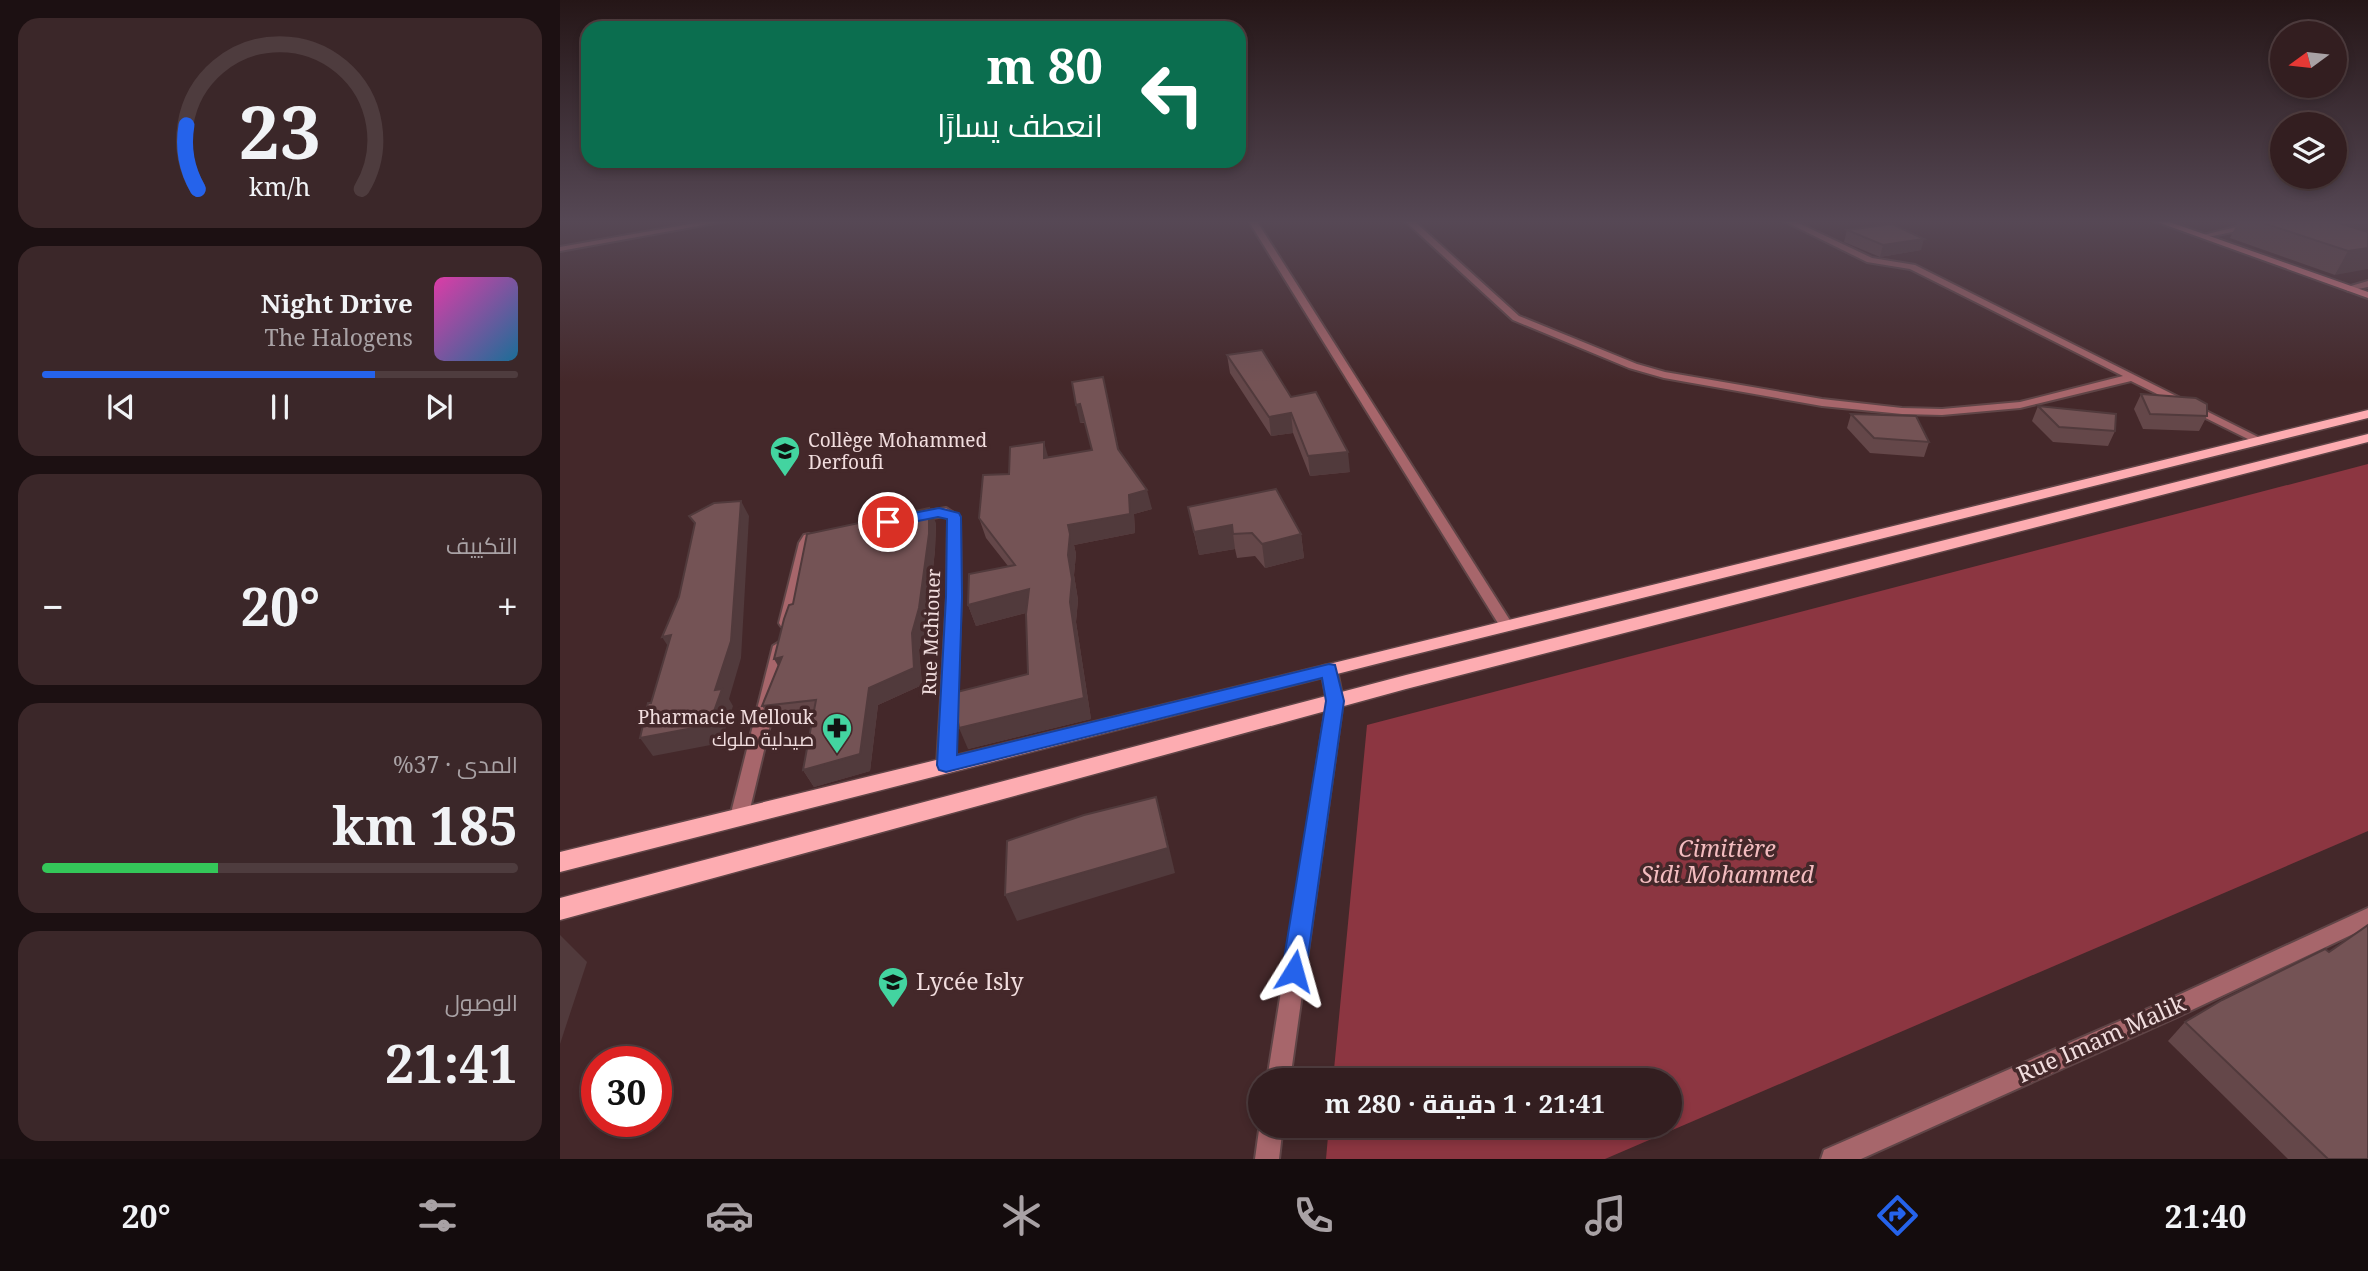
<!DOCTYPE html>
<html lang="ar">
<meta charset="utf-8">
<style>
:root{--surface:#331e20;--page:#3b2729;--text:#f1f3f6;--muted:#a9a2a5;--line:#4e3c3e;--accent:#2563eb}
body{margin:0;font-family:"Noto Serif",Cairo,serif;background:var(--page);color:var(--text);direction:rtl;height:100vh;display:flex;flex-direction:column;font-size:26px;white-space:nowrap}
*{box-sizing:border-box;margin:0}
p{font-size:23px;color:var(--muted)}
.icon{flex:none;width:38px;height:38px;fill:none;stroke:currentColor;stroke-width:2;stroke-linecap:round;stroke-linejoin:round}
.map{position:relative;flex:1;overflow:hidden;direction:ltr}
.sheet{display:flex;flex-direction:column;gap:18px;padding:18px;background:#1c1012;width:560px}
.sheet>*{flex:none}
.hud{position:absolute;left:21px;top:21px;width:665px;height:147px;border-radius:21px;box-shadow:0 4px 10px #0003,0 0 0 2px var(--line);direction:rtl;background:#0b6e4f;color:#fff;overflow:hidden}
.needle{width:46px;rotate:255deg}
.tools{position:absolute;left:1710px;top:21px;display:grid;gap:14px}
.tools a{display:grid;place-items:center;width:77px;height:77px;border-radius:50%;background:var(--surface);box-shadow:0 4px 10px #0003,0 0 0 2px var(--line);font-size:35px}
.speed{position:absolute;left:21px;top:1046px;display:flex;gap:14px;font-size:35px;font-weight:700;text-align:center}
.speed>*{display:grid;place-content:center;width:91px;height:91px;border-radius:50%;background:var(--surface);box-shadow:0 4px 10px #0003,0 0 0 2px var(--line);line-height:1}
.speed .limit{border:10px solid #d22;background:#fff;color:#111}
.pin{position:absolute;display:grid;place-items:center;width:60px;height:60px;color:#fff;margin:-30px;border:4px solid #fff;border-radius:50%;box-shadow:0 2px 7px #0007}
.me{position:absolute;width:77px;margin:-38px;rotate:8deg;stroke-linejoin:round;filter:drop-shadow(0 0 5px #0008)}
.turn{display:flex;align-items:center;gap:24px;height:147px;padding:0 28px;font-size:32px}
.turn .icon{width:91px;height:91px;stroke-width:2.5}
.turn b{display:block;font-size:49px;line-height:60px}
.big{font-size:52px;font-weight:700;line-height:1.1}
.sheet .tile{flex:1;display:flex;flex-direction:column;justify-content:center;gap:10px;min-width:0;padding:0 24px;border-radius:21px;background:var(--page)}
.sheet .dial{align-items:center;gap:0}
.dial svg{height:182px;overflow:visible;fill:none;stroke:var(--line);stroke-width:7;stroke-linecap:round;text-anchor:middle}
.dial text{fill:var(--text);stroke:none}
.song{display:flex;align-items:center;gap:21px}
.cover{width:84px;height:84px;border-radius:10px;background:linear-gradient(135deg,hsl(320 70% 55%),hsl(200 70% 35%))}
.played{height:7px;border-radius:4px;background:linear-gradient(90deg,var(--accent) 70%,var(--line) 70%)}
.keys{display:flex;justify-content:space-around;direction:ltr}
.heat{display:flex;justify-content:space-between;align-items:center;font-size:38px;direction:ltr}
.charge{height:10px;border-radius:5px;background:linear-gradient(90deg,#34c759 37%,var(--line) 0)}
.trip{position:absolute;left:688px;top:1068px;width:434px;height:70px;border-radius:35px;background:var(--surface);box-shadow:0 4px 10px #0003,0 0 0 2px var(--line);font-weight:700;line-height:70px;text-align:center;direction:rtl}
.dock{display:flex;height:112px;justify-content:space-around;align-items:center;background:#140c0d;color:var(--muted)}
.dock .icon{width:49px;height:49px}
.dock .on{color:var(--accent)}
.dock b{font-size:32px;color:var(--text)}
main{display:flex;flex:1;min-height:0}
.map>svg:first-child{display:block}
.green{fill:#8c3641}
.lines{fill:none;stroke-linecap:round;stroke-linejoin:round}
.service-casing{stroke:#604547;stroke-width:4}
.minor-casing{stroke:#604547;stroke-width:4}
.tertiary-casing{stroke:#604547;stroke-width:4}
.secondary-casing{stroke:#604547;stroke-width:4}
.primary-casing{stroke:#604547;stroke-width:3}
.service{fill:#a7666b;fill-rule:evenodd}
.minor{fill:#a7666b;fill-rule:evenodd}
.tertiary{fill:#a7666b;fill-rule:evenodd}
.secondary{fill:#e9818b;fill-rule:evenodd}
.primary{fill:#fdacb1;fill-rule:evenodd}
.wall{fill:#644749}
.shaded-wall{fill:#513a3c}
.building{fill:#745355;stroke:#513a3c;stroke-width:2}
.route{fill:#2563eb;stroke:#184099;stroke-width:2}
.labels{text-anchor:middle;stroke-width:7;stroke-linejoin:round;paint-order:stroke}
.poi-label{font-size:19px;fill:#f1ddde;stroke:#44282a;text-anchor:start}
.street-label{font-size:19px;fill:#f1ddde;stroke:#44282a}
.near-park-label{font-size:23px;font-style:italic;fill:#f3bcbf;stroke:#44282a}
.near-poi-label{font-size:23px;fill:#f1ddde;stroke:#44282a;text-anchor:start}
.near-street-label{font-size:23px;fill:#f1ddde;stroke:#44282a}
</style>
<main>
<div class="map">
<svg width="1808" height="1159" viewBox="0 0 1808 1159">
<rect width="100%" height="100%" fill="#44282a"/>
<path class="green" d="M1808,464V831L1045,1159H766L769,1125H1110V1080H773L807,725Z"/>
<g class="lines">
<g class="service-casing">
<path id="service" d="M844,220H853L959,316L1077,364L1105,372L1262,399L1342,408L1382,409L1460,402L1563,376L1350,269L1307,262L1222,220H1232L1312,258L1355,265L1706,441L1704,443H1696L1571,381L1460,408L1382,415L1342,414L1262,406L1104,378L1069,368L953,320Z"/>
</g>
<g class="minor-casing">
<g id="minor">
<path d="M153,220H171L0,251V247Z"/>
<path d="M1693,223L1697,225L1696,227L1643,238L1639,236Z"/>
<path d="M1808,281V287L1788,291L1784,288Z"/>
<path d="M386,508L400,517L401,597L395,765L392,770L386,772L380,770L377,765L387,597L388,519L384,516L355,521L349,517L355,513Z"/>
<path d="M249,534L256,538L233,623L231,626H221L219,623L239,543L244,535Z"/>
<path d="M221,641L229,646L188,817L185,822L179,824L173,822L170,817L213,646Z"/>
<path d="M769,665L775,666L777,670L783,701L730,1080H707L767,701L761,670L763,666Z"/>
<path d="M1808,908V927L1617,1017L1301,1159H1261L1264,1150L1601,1003Z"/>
<path d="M700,1123V1125H723L719,1159H695Z"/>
</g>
</g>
<g class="tertiary-casing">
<path id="tertiary" d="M688,220H696L953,625L951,628H941Z"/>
</g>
<g class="secondary-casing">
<path id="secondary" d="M1592,220H1604L1808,292V298Z"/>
</g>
<g class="primary-casing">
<g id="primary">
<path d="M1808,410V418L832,660L0,872V852Z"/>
<path d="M1808,434V442L846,689L0,920V898L846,675Z"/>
</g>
</g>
<use href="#service" class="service"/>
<use href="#minor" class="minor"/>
<use href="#tertiary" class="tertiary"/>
<use href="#secondary" class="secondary"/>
<use href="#primary" class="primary"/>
</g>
<g class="wall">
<path d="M1679,220H1808V230H1804L1775,275L1670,238Z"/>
<path d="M1287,230L1361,250L1320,257L1284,242Z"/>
<path d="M667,355L731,397L790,472L750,476L733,433L711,436L670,373Z"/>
<path d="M547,394L559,451L592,509L574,514L575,533L514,545L516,554L514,575L518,600L516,622L531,719L408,749L468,674L466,613L416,626L408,605L448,566L426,538L419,518L449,474L488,457L532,450L525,423H520Z"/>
<path d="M1581,394L1647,416L1639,431L1583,429L1574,409Z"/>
<path d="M1478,406L1555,431L1548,446L1493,442L1472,421Z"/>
<path d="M1291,414L1369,442L1364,457L1310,453L1287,428Z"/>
<path d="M628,507L741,534L744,558L705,568L695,556L677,558L675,549L639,555Z"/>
<path d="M376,523L375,550L367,625L359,650L362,685L318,705L310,771L254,787L243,770L252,719L213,723L202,706L218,666L233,604Z"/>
<path d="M1625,1022L1808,1159H1728L1608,1041Z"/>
</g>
<g class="shaded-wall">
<path d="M1808,222V230L1762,234L1767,226Z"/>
<path d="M1364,239L1361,250L1320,257L1323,245Z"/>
<path d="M1808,248V269L1775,275L1788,251Z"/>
<path d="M520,404L525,422L520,423L516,405Z"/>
<path d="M731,413L733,433L711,436L709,417Z"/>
<path d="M484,442L489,460L484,458Z"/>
<path d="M788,452L790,472L750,476L748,456Z"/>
<path d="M587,490L592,509L574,514L575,533L514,545L516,554L514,575L518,600L516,622L531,719L408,749L399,728L524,698L510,602L508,525L569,495Z"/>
<path d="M181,501L189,516L181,658L169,699L173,706L161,743L93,756L80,738L155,690Z"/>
<path d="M369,508L376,523L375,550L367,625L359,650L362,685L318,705L310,771L254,787L243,770L309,688Z"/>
<path d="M672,525L675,549L639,555L634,532Z"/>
<path d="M741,534L744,558L705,568L702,544Z"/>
<path d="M469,589L477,610L416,626L408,605Z"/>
<path d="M111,635L113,654L102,637Z"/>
<path d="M222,657L224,676L214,659Z"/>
<path d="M596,797L603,822L615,873L457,921L445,895Z"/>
<path d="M0,935L27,962L0,1044Z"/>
</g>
<g class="building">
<path d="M1694,220H1769L1808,232V248L1788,251Z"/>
<path d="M1769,220H1808V222L1782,224Z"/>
<path d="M1332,224L1364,239L1323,245L1287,230Z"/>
<path d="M702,350L731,397L756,392L788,452L748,456L731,413L709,417L667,355Z"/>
<path d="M543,377L558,449L587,490L569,495L570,514L508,525L510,534L508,555L512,579L510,602L524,698L399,728L393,693L468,674L466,614L469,589L408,605L409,574L455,565L419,518L423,475L449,474L450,447L484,442V458L532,450L520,404L516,405L512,382Z"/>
<path d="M1581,394L1636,398L1647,404V416L1590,414Z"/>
<path d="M1478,406L1556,414L1555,431L1499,427Z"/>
<path d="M1291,414L1356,416L1369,442L1314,438Z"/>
<path d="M716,489L741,534L702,544L692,533L673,534L672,525L634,532L628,507Z"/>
<path d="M181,501L171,641L155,690L162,689L149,725L80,738L88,703H91L111,635L102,637L119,597L135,523L129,516L154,503Z"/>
<path d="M369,508V534L359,608L352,633L354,668L309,688L300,754L243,770L256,700L202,706L222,657L214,659L224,619L229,605L233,604L247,534Z"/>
<path d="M596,797L608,848L445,895L447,841L524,815Z"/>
<path d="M1808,925V1159H1768L1625,1022L1662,1000L1765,949L1769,952Z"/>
</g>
<linearGradient id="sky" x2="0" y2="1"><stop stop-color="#251617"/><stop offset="0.58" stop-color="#564855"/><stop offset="1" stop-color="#564855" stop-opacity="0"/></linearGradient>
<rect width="1808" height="382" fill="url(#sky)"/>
<path class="route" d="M379,508L399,513L401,517L402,597L397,755L769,664L775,665L784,701L746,971L743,979L734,982L726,979L722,971L766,701L762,678L386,772L379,770L377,765L386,597L387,519L378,517L328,527L320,522L328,518Z"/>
<defs>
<g id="school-pin" transform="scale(1.575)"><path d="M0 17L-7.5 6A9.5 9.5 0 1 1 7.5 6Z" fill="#43d4a0" stroke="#44282a"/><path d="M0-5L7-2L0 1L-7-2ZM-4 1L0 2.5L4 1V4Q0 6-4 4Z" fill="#111"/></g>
<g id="pharmacy-pin" transform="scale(1.575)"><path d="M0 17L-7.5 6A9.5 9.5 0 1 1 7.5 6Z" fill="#43d4a0" stroke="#44282a"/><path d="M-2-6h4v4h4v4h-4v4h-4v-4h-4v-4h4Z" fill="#111"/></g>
</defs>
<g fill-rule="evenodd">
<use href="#school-pin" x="225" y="451"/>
<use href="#pharmacy-pin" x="277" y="728"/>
<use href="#school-pin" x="333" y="982"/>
</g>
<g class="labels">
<g class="poi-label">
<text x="248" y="447">Collège Mohammed<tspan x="248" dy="22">Derfoufi</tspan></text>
<text x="254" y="724" text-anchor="end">Pharmacie Mellouk<tspan x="254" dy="22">صيدلية ملوك</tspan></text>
</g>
<g class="street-label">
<text transform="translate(371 632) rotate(-88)" y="7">Rue Mchiouer</text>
</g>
<g class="near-park-label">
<text x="1167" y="857">Cimitière<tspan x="1167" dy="26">Sidi Mohammed</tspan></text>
</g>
<g class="near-poi-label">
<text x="356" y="990">Lycée Isly</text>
</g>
<g class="near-street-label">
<text transform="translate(1541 1039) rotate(-24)" y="8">Rue Imam Malik</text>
</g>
</g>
</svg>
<div class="tools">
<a><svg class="needle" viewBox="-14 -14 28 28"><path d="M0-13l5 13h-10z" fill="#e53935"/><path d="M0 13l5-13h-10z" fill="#a9a2a5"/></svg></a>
<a><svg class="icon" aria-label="layers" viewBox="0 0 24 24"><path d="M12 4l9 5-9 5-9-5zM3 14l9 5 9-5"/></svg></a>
</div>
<div class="speed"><div class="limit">30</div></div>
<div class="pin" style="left:328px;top:522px;background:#d93025"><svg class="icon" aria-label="arrive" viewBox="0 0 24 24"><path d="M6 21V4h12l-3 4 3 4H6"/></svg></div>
<svg class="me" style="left:734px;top:971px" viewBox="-20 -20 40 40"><path d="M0-17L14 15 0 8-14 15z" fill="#2563eb" stroke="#fff" stroke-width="4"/></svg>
<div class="trip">21:41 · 1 دقيقة · 280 m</div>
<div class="hud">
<div class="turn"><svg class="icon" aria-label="left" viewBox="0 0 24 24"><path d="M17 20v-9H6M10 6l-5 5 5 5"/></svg><div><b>80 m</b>انعطف يسارًا</div></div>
</div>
</div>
<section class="sheet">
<div class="tile dial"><svg viewBox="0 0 100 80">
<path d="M14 69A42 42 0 1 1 86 69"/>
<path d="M14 69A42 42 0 0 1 9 41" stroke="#2563eb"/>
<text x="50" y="56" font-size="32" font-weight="700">23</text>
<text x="50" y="72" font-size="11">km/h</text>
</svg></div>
<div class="tile">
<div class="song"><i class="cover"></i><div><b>Night Drive</b><p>The Halogens</p></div></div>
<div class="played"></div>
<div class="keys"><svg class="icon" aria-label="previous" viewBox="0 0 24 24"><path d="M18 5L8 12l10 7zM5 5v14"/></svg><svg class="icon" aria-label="pause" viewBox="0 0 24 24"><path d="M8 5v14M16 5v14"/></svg><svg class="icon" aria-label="next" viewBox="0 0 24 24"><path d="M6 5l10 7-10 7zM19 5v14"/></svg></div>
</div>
<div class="tile"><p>التكييف</p>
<div class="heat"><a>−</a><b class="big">20°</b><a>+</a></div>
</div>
<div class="tile"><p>المدى · 37%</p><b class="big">185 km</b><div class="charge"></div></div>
<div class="tile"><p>الوصول</p><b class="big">21:41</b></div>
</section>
</main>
<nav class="dock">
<b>21:40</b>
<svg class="icon on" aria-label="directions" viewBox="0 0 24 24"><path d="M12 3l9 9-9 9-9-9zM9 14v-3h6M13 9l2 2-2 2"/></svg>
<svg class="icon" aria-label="music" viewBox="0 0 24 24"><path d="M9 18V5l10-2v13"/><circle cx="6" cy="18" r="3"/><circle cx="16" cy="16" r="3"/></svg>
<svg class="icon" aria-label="phone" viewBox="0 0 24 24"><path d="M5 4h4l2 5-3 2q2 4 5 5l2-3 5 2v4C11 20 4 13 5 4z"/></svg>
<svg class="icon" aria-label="climate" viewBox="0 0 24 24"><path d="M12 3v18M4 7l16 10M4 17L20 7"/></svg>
<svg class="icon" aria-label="car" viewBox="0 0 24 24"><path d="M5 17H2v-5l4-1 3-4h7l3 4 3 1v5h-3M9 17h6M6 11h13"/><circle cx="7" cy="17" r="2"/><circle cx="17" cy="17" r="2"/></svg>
<svg class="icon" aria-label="filters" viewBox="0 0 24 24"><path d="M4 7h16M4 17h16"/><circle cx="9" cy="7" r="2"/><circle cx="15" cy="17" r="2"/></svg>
<b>20°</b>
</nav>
